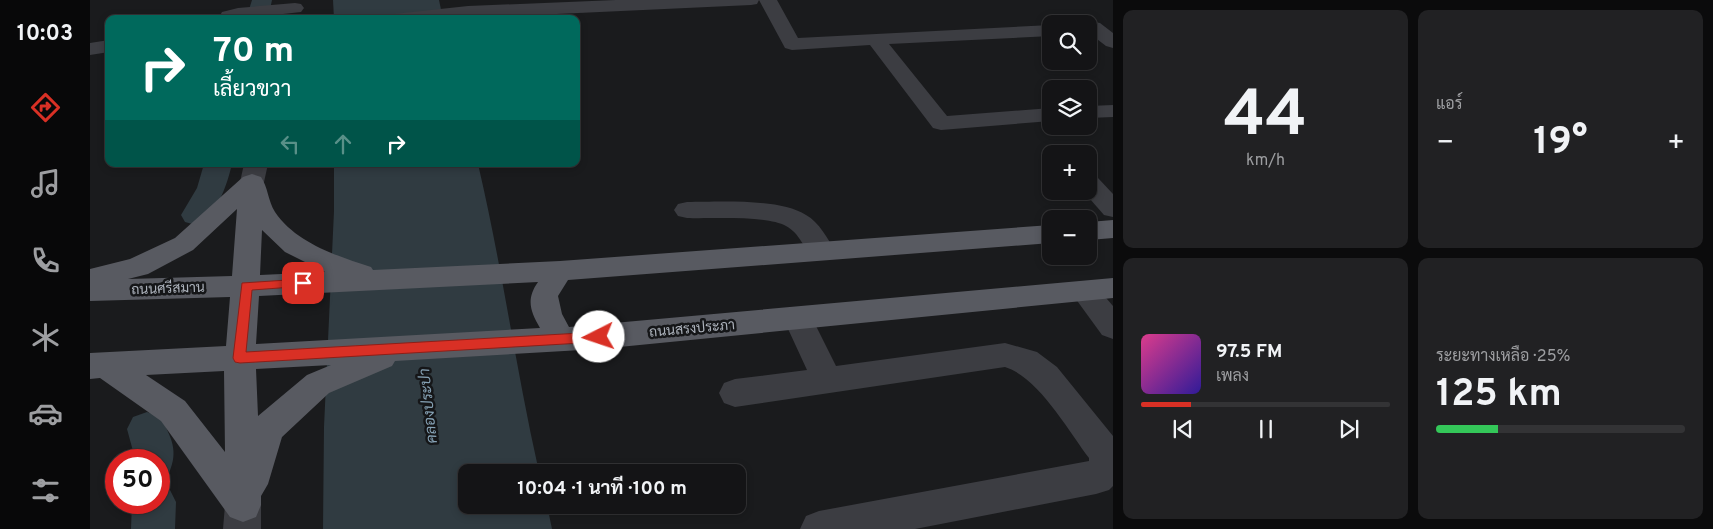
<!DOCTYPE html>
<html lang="th">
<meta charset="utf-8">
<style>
:root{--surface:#141416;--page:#212123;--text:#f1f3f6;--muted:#9d9ea1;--line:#333335;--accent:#d93025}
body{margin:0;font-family:Overpass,Sarabun,sans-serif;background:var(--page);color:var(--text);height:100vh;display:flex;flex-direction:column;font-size:19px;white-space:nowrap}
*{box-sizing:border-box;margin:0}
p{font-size:16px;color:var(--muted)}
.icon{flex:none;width:28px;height:28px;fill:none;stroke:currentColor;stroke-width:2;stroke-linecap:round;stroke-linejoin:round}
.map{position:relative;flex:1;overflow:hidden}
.panel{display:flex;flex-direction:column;gap:10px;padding:10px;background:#0b0b0c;width:600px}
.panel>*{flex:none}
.guide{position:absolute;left:15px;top:15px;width:475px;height:152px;border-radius:10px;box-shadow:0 2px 8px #0003,0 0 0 1px var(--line);background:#00695c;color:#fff;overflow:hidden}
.buttons{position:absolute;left:952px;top:15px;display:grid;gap:10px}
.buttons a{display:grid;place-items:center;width:55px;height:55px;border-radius:10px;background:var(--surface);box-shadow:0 2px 8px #0003,0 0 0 1px var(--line);font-size:25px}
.speed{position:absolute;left:15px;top:449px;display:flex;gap:10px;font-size:25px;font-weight:700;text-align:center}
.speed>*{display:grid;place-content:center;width:65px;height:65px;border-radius:50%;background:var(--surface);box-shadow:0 2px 8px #0003,0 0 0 1px var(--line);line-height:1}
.speed .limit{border:8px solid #d22;background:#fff;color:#111}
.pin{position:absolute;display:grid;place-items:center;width:42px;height:42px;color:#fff;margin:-21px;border-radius:10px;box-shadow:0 2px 8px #0006}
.me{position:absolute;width:55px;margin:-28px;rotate:266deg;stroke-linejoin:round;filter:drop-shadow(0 0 4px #0008)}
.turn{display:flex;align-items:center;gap:18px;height:105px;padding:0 25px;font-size:22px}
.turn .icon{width:65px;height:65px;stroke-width:2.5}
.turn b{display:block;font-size:35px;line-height:42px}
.lanes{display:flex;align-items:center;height:48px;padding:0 25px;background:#0003;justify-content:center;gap:25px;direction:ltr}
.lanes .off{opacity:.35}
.big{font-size:38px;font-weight:700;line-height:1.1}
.panel .card{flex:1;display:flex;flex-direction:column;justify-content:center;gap:8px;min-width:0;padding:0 18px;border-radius:10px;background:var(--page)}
.panel .dial{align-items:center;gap:0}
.dial b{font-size:65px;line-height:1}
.song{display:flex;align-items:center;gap:15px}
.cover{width:60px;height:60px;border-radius:8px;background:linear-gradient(135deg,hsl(330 70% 55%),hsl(250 70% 35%))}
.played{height:5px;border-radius:2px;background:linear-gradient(90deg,var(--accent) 20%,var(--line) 20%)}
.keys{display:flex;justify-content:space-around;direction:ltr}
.heat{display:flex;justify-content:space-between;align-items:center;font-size:28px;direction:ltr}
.charge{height:8px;border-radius:4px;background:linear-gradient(90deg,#34c759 25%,var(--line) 0)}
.panel .tiles{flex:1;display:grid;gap:10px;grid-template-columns:repeat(2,1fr)}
.trip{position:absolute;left:368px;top:464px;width:288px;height:50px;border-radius:10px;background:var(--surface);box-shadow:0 2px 8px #0003,0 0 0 1px var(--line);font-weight:700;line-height:50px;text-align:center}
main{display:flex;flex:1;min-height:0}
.menu{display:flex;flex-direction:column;width:90px;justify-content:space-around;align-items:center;background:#080809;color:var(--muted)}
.menu .icon{width:35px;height:35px}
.menu .selected{color:var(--accent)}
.menu b{font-size:22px;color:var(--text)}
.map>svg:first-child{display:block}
.water{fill:#303b41}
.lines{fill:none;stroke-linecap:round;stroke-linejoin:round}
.canal{fill:#303b41;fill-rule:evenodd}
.minor{fill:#3c3d42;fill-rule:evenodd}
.major{fill:#585a61;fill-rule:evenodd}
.route{fill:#d93025;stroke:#8d1f18}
.labels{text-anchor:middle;stroke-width:5;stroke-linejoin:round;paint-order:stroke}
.street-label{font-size:14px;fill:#adb3bc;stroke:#151618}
.water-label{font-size:15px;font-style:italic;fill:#86a2b5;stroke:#151618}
</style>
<main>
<nav class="menu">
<b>10:03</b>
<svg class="icon selected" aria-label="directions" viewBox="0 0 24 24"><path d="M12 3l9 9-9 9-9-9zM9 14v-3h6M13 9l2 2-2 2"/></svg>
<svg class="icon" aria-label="music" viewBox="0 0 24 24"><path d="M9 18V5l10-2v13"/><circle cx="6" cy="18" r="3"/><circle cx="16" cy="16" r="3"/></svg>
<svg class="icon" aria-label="phone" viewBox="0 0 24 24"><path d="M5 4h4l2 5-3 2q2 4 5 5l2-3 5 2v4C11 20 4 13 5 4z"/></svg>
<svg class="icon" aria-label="climate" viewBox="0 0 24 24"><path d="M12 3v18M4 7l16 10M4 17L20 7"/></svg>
<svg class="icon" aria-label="car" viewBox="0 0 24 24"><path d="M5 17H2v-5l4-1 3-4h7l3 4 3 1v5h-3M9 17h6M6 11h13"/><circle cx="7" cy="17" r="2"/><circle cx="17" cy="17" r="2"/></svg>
<svg class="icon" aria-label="filters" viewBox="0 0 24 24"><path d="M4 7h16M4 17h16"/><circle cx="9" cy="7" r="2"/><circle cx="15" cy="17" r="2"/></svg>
</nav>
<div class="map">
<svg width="1023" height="529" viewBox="0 0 1023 529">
<rect width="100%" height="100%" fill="#1a1b1d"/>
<g class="water">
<path d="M243,0H349L353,19H244Z"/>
<path d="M244,164H388C412,266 426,370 449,472H376V505H457L462,529H233L234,427L244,211Z"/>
</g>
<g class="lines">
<g class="canal">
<path d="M162,0H182L178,19H156Z"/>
<path d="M114,164H142C136,189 130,201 117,222L106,225L95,222L91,215L107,188Z"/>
<path d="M57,412L71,417C81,438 89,450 79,473L69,477V460H43V451L37,429L43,417Z"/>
<path d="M69,483L79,488L86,502L85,529H41L42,502H69Z"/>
</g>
<g class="minor">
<path d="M526,0H687L708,38L961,25V36L799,44L857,116L961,108V121L851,130L843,128L780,45L702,50L695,48L669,0L667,4L661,5L356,19H295L298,15L304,14L378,6Z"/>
<path d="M205,3L211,4L214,8L211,12L148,19H128L132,12L148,8Z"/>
<path d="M1004,22L1010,23L1023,33V48L1016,46L999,33V24H994Z"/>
<path d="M19,40V52L0,55V43Z"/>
<path d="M1023,105V117L999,118V106Z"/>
<path d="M154,164H178L174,182L171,187L162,190L153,187L150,182Z"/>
<path d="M999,175L1008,178L1023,194V217L1014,215L993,191H999Z"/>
<path d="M597,202C629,202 689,198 716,215C729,222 738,239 745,251L742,258C714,266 717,237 696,226C675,215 622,219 597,218L588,216L584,210L588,204Z"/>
<path d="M994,281L1004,284L1023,306V339L1012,335L980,291L984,284Z"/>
<path d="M708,307L718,310L746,366L915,343L947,352L967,367L1023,436V486L1019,490L1006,494L825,529H710L716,516L729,511L999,461V458C978,430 948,377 915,367L645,407L634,403L629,393L634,383L645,379L717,370L693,318L698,310Z"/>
<path d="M153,488L166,493L171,505V529H133L135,505L140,493Z"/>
</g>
<g class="major">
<path d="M162,174L171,177C178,187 178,201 185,212C206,243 247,256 281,267L283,270L470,261L961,225V243L478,280L468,296L472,314L479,327L1023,278V298L509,349L305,361L302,366L239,393L192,437L178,484L171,496V505L166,517L153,522L140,517L71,421L10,378L0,379V353L136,346L140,297L0,301V269L40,259L85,238L153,177ZM147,209L142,276L38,279L58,274L103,250ZM172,230L195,252L235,272L170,275ZM448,282C436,299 440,311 450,328L166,344L169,296ZM241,365L217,375L168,416L166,369ZM134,371L135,452L95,401L56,375Z"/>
<path d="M1023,220V238L999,240V222Z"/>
</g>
</g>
<path class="route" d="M213,279L217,280L219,283L217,286L162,290L156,352L509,332L513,334L515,337L513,341L509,342L150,363L145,362L143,358L152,283Z"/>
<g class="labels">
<g class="street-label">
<text transform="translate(78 288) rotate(-2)" y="5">ถนนศรีสมาน</text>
<text transform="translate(602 328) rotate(-5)" y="5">ถนนสรงประภา</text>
</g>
<g class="water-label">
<text transform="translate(338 406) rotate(-96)" y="5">คลองประปา</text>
</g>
</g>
</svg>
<div class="buttons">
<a><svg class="icon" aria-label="search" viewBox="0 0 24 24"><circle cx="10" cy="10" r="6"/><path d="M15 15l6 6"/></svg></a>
<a><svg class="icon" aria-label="layers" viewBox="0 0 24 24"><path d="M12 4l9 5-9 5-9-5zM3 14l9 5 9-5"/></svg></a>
<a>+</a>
<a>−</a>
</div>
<div class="speed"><div class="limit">50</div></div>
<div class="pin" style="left:213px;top:283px;background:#d93025"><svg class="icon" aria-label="arrive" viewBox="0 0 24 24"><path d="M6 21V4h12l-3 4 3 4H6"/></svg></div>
<svg class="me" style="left:509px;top:337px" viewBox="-20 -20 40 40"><circle r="19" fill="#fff"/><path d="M0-13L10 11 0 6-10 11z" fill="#d93025"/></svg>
<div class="trip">10:04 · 1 นาที · 100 m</div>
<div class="guide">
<div class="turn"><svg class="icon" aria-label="right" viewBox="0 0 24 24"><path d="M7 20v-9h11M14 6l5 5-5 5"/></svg><div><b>70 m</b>เลี้ยวขวา</div></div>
<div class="lanes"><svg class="icon off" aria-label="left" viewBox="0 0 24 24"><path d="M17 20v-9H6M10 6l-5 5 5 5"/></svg><svg class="icon off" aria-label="ahead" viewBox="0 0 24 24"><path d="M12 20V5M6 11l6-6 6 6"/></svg><svg class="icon" aria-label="right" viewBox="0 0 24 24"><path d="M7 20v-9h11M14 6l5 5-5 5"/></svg></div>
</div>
</div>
<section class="panel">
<div class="tiles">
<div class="card dial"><b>44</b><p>km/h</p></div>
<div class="card"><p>แอร์</p>
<div class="heat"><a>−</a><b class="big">19°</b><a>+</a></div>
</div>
<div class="card">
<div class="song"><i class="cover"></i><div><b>97.5 FM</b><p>เพลง</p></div></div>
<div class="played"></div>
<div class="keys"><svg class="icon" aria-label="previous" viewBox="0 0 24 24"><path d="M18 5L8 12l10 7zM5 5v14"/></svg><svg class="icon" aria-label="pause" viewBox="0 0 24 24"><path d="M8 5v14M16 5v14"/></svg><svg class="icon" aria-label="next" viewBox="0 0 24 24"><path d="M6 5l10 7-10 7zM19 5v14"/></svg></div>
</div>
<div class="card"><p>ระยะทางเหลือ · 25%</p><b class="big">125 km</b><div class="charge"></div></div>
</div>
</section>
</main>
